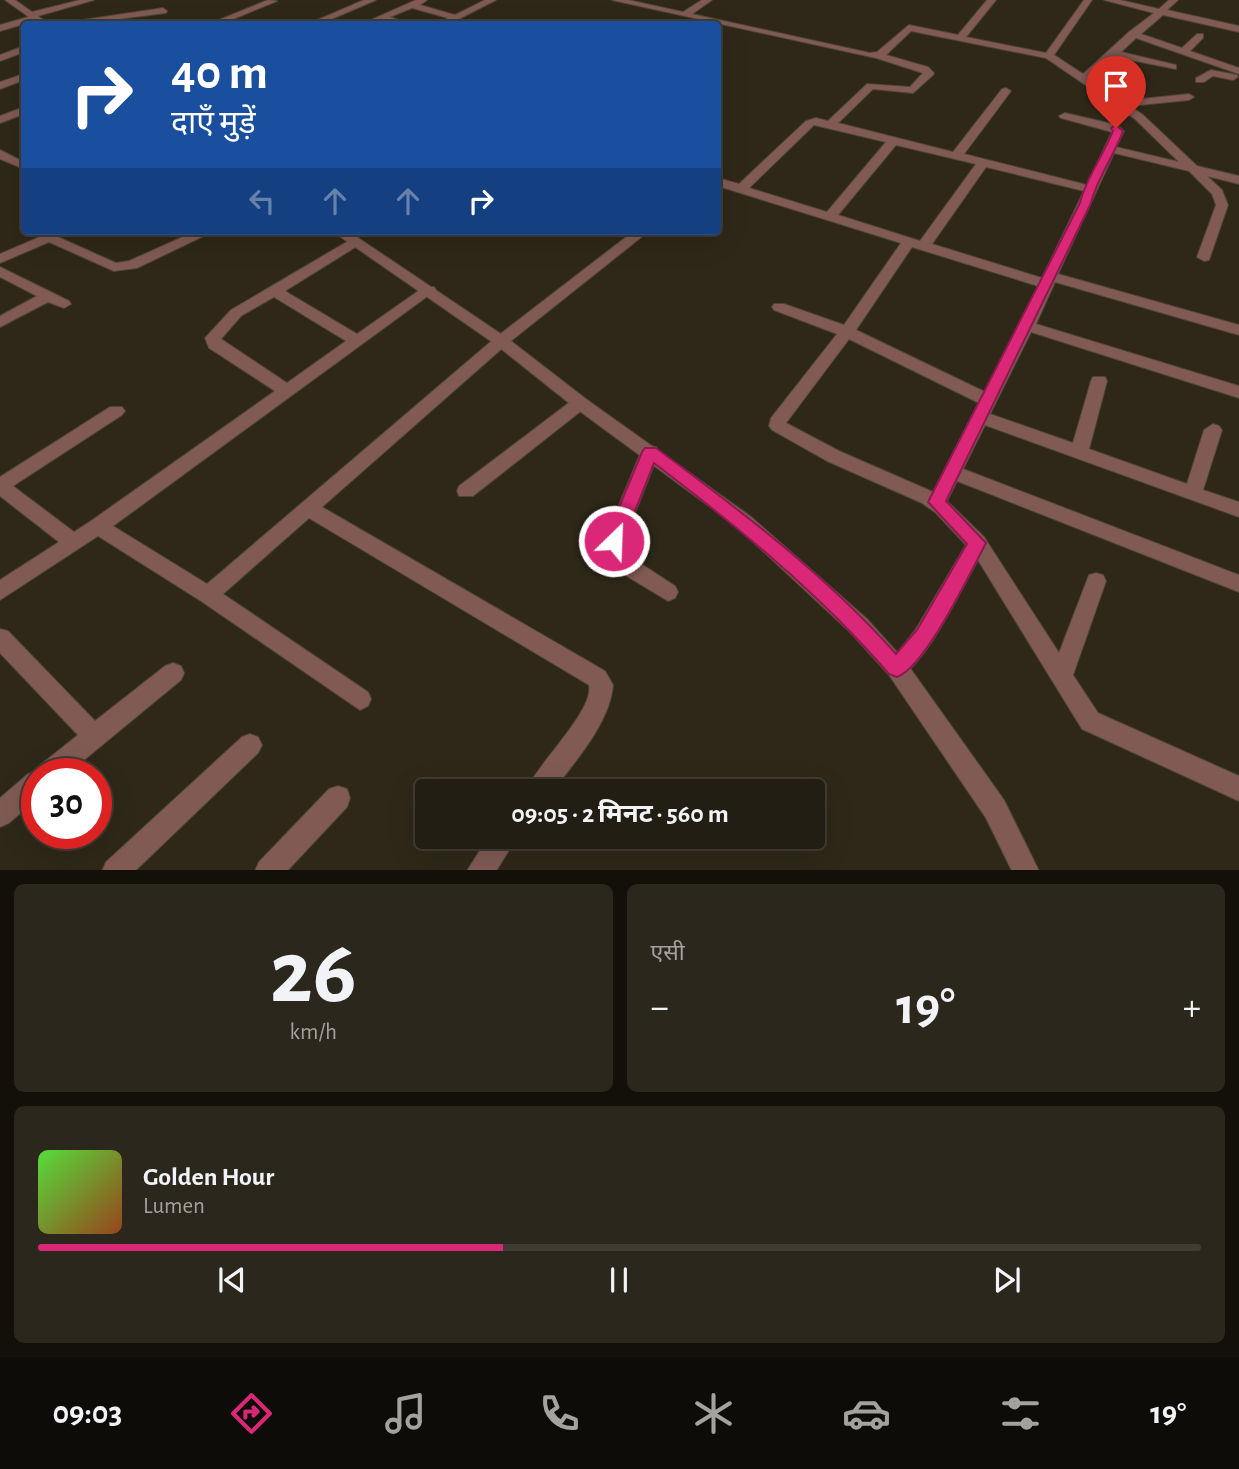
<!DOCTYPE html>
<html lang="hi">
<meta charset="utf-8">
<style>
:root{--surface:#231e13;--page:#2b271c;--text:#f1f3f6;--muted:#a3a2a0;--line:#403c33;--accent:#db2777}
body{margin:0;font-family:"Alegreya Sans","Noto Sans Devanagari",sans-serif;background:var(--page);color:var(--text);height:100vh;display:flex;flex-direction:column;font-size:26px;white-space:nowrap}
*{box-sizing:border-box;margin:0}
p{font-size:23px;color:var(--muted)}
.icon{flex:none;width:38px;height:38px;fill:none;stroke:currentColor;stroke-width:2;stroke-linecap:round;stroke-linejoin:round}
.map{position:relative;height:870px;overflow:hidden}
.side{display:flex;flex-direction:column;gap:14px;padding:14px;background:#13100a;flex:1}
.side>*{flex:none}
.guide{position:absolute;left:21px;top:21px;width:700px;height:214px;border-radius:7px;box-shadow:0 7px 28px #0002,0 0 0 2px var(--line);background:#1a4fa0;color:#fff;overflow:hidden}
.speed{position:absolute;left:21px;top:758px;display:flex;gap:14px;font-size:35px;font-weight:700;text-align:center}
.speed>*{display:grid;place-content:center;width:91px;height:91px;border-radius:50%;background:var(--surface);box-shadow:0 7px 28px #0002,0 0 0 2px var(--line);line-height:1}
.speed .limit{border:10px solid #d22;background:#fff;color:#111}
.pin{position:absolute;display:grid;place-items:center;width:60px;height:60px;color:#fff;margin:-72px -30px;border-radius:50% 50% 50% 0;rotate:-45deg;box-shadow:0 0 7px #0007}
.pin .icon{rotate:45deg}
.me{position:absolute;width:77px;margin:-38px;rotate:24deg;stroke-linejoin:round;filter:drop-shadow(0 0 5px #0008)}
.turn{display:flex;align-items:center;gap:24px;height:147px;padding:0 35px;font-size:32px}
.turn .icon{width:91px;height:91px;stroke-width:2.5}
.turn b{display:block;font-size:49px;line-height:60px}
.lanes{display:flex;align-items:center;height:66px;padding:0 35px;background:#0003;justify-content:center;gap:35px;direction:ltr}
.lanes .off{opacity:.35}
.big{font-size:52px;font-weight:700;line-height:1.1}
.side .tile{flex:1;display:flex;flex-direction:column;justify-content:center;gap:10px;min-width:0;padding:0 24px;border-radius:10px;background:var(--page)}
.side .dial{align-items:center;gap:0}
.dial b{font-size:91px;line-height:1}
.song{display:flex;align-items:center;gap:21px}
.cover{width:84px;height:84px;border-radius:10px;background:linear-gradient(135deg,hsl(110 70% 55%),hsl(20 70% 35%))}
.played{height:7px;border-radius:4px;background:linear-gradient(90deg,var(--accent) 40%,var(--line) 40%)}
.keys{display:flex;justify-content:space-around;direction:ltr}
.heat{display:flex;justify-content:space-between;align-items:center;font-size:38px;direction:ltr}
.side .tiles{flex:1;display:grid;gap:14px;grid-template-columns:1fr 1fr}
.tile:last-child{grid-column:span 2}
.trip{position:absolute;left:415px;top:779px;width:410px;height:70px;border-radius:7px;background:var(--surface);box-shadow:0 7px 28px #0002,0 0 0 2px var(--line);font-weight:700;line-height:70px;text-align:center}
.tabs{display:flex;height:112px;justify-content:space-around;align-items:center;background:#0e0c08;color:var(--muted)}
.tabs .icon{width:49px;height:49px}
.tabs .current{color:var(--accent)}
.tabs b{font-size:32px;color:var(--text)}
.map>svg:first-child{display:block}
.lines{fill:none;stroke-linecap:round;stroke-linejoin:round}
.minor-casing{stroke:#4d4638;stroke-width:2}
.tertiary-casing{stroke:#4d4638;stroke-width:2}
.minor{fill:#815a54;fill-rule:evenodd}
.tertiary{fill:#815a54;fill-rule:evenodd}
.route{fill:#db2777;stroke:#8e194d;stroke-width:2}
</style>
<div class="map">
<svg width="1239" height="871" viewBox="0 0 1239 871">
<rect width="100%" height="100%" fill="#2f2819"/>
<g class="lines">
<g class="minor-casing">
<g id="minor">
<path d="M80,0H94L38,16V20L0,31V25L28,17V13Z"/>
<path d="M268,0L277,1L221,24H209Z"/>
<path d="M364,0H376L320,24H308Z"/>
<path d="M416,0H427L420,5L455,15L485,0H496L449,24H438L448,18L412,8L390,17L409,24L382,21L374,24H362Z"/>
<path d="M612,0H628L683,12L702,0H712L692,14L870,53L877,52L909,25L958,35L987,0H996L966,37L1046,53L1084,0H1092L1054,55L1083,74L1129,32L1154,13L1104,0H1120L1159,9L1169,0H1178L1167,10L1239,26V32L1163,15L1141,34L1182,48L1197,34H1203V38L1190,51L1239,68V74L1136,38L1121,52L1176,65V69L1115,57L1090,79L1122,101L1189,94L1194,97L1189,100L1130,106L1143,115L1197,166L1239,176V184L1207,176L1222,190L1228,205L1209,260L1204,261L1197,257L1216,205L1212,194L1189,171L1114,153L1058,274L1239,325V335L1055,282L1036,324L1239,386V398L1031,332L990,414L1073,443L1091,381L1093,377H1105L1107,381L1089,449L1187,484L1204,430L1213,424L1219,426L1222,430L1203,490L1239,502V517L985,425L963,469L1239,575V592L957,481L947,501L984,537L1059,653L1089,575L1096,573L1103,575L1106,581L1073,675L1098,713L1239,776V801L1082,729L978,560C962,588 925,667 897,678L889,675L886,668L916,629L966,545L936,513L922,503L827,461L772,430L769,426L771,418L837,334L774,310L772,307L774,304H784L844,325L901,243L718,186V178L739,184L806,121L816,118L828,121L867,84L910,87L923,73L876,58ZM911,31L1046,58L1135,119L1179,162L1116,147L1124,131L1117,125L1065,113L1059,116L1061,118L1112,132L1087,185L964,154L1011,91L1006,88L1002,89L953,152L838,123L873,89L913,93L933,75L934,73L928,67L886,55ZM814,125L886,142L827,212L749,188ZM896,145L976,164L920,241L838,215ZM986,167L1084,191L1042,278L932,244ZM912,247L1038,286L985,392L856,330ZM849,339L979,403L933,492L839,451L786,423Z"/>
<path d="M163,8L167,11L166,13L79,24H56Z"/>
<path d="M24,46V52L0,61V55Z"/>
<path d="M1211,70L1237,75L1238,77L1233,80L1213,76L1204,82H1196V78Z"/>
<path d="M24,74V80L0,89V82Z"/>
<path d="M24,107V114L0,123V116Z"/>
<path d="M0,150L24,162V169L0,159Z"/>
<path d="M196,231H214L137,268L114,271L49,242L0,263V254L49,233L116,263L129,261Z"/>
<path d="M634,231H649L507,344L322,507L605,671L613,685C610,723 575,761 553,791H526C536,765 595,710 589,685L309,518L223,594L368,692L371,699L368,706L360,710L201,601L98,536L0,600V580L59,542L0,496V477L110,407H122L125,411L122,415L13,486L74,532L91,521L275,391L209,348L205,338L231,310L350,240L355,239L362,243L285,291L357,334L424,287H434L436,290L113,526L207,584L495,338ZM274,297L346,341L287,383L221,339L241,316Z"/>
<path d="M0,267L69,301L71,304L64,308L48,302L0,327V316L37,296L0,277Z"/>
<path d="M580,397L588,403L586,407L473,496H459L457,491L459,486L574,399Z"/>
<path d="M650,446L656,447L659,452L626,536L623,552L675,586L678,592L675,598L668,601L615,569L603,554L606,536L641,452L644,447Z"/>
<path d="M0,629L8,631L95,721L165,666L173,663L181,666L184,673L181,680L67,774H37V799L9,823L0,827V798L28,774L37,771L39,766L78,735L0,653Z"/>
<path d="M250,734L258,737L262,745L258,753L135,871H102L106,862L242,737Z"/>
<path d="M338,786L347,789L350,798L347,807L287,871H255L259,862L329,789Z"/>
<path d="M489,836H518L496,871H467Z"/>
</g>
</g>
<g class="tertiary-casing">
<g id="tertiary">
<path d="M5,0H15L49,24H39Z"/>
<path d="M332,231H348L507,338L586,399L750,516L867,619L905,661L1004,800L1039,871H1012L986,818L889,675L851,633L736,526L574,407L495,344Z"/>
</g>
</g>
<use href="#minor" class="minor"/>
<use href="#tertiary" class="tertiary"/>
</g>
<path class="route" d="M1116,125L1123,131C1114,156 1097,178 1091,203L946,501L986,543C970,573 926,666 897,677L889,674C820,594 738,527 654,463L621,546H608L605,541L642,452L645,448H656C741,511 826,575 896,654L917,630L967,544L928,502L1080,203C1086,178 1103,156 1113,131L1111,128Z"/>
</svg>
<div class="speed"><div class="limit">30</div></div>
<div class="pin" style="left:1116px;top:128px;background:#d93025"><svg class="icon" aria-label="arrive" viewBox="0 0 24 24"><path d="M6 21V4h12l-3 4 3 4H6"/></svg></div>
<svg class="me" style="left:614px;top:541px" viewBox="-20 -20 40 40"><circle r="17" fill="#db2777" stroke="#fff" stroke-width="3"/><path d="M0-11L8 9 0 5-8 9z" fill="#fff"/></svg>
<div class="trip">09:05 · 2 मिनट · 560 m</div>
<div class="guide">
<div class="turn"><svg class="icon" aria-label="right" viewBox="0 0 24 24"><path d="M7 20v-9h11M14 6l5 5-5 5"/></svg><div><b>40 m</b>दाएँ मुड़ें</div></div>
<div class="lanes"><svg class="icon off" aria-label="left" viewBox="0 0 24 24"><path d="M17 20v-9H6M10 6l-5 5 5 5"/></svg><svg class="icon off" aria-label="ahead" viewBox="0 0 24 24"><path d="M12 20V5M6 11l6-6 6 6"/></svg><svg class="icon off" aria-label="ahead" viewBox="0 0 24 24"><path d="M12 20V5M6 11l6-6 6 6"/></svg><svg class="icon" aria-label="right" viewBox="0 0 24 24"><path d="M7 20v-9h11M14 6l5 5-5 5"/></svg></div>
</div>
</div>
<section class="side">
<div class="tiles">
<div class="tile dial"><b>26</b><p>km/h</p></div>
<div class="tile"><p>एसी</p>
<div class="heat"><a>−</a><b class="big">19°</b><a>+</a></div>
</div>
<div class="tile">
<div class="song"><i class="cover"></i><div><b>Golden Hour</b><p>Lumen</p></div></div>
<div class="played"></div>
<div class="keys"><svg class="icon" aria-label="previous" viewBox="0 0 24 24"><path d="M18 5L8 12l10 7zM5 5v14"/></svg><svg class="icon" aria-label="pause" viewBox="0 0 24 24"><path d="M8 5v14M16 5v14"/></svg><svg class="icon" aria-label="next" viewBox="0 0 24 24"><path d="M6 5l10 7-10 7zM19 5v14"/></svg></div>
</div>
</div>
</section>
<nav class="tabs">
<b>09:03</b>
<svg class="icon current" aria-label="directions" viewBox="0 0 24 24"><path d="M12 3l9 9-9 9-9-9zM9 14v-3h6M13 9l2 2-2 2"/></svg>
<svg class="icon" aria-label="music" viewBox="0 0 24 24"><path d="M9 18V5l10-2v13"/><circle cx="6" cy="18" r="3"/><circle cx="16" cy="16" r="3"/></svg>
<svg class="icon" aria-label="phone" viewBox="0 0 24 24"><path d="M5 4h4l2 5-3 2q2 4 5 5l2-3 5 2v4C11 20 4 13 5 4z"/></svg>
<svg class="icon" aria-label="climate" viewBox="0 0 24 24"><path d="M12 3v18M4 7l16 10M4 17L20 7"/></svg>
<svg class="icon" aria-label="car" viewBox="0 0 24 24"><path d="M5 17H2v-5l4-1 3-4h7l3 4 3 1v5h-3M9 17h6M6 11h13"/><circle cx="7" cy="17" r="2"/><circle cx="17" cy="17" r="2"/></svg>
<svg class="icon" aria-label="filters" viewBox="0 0 24 24"><path d="M4 7h16M4 17h16"/><circle cx="9" cy="7" r="2"/><circle cx="15" cy="17" r="2"/></svg>
<b>19°</b>
</nav>
